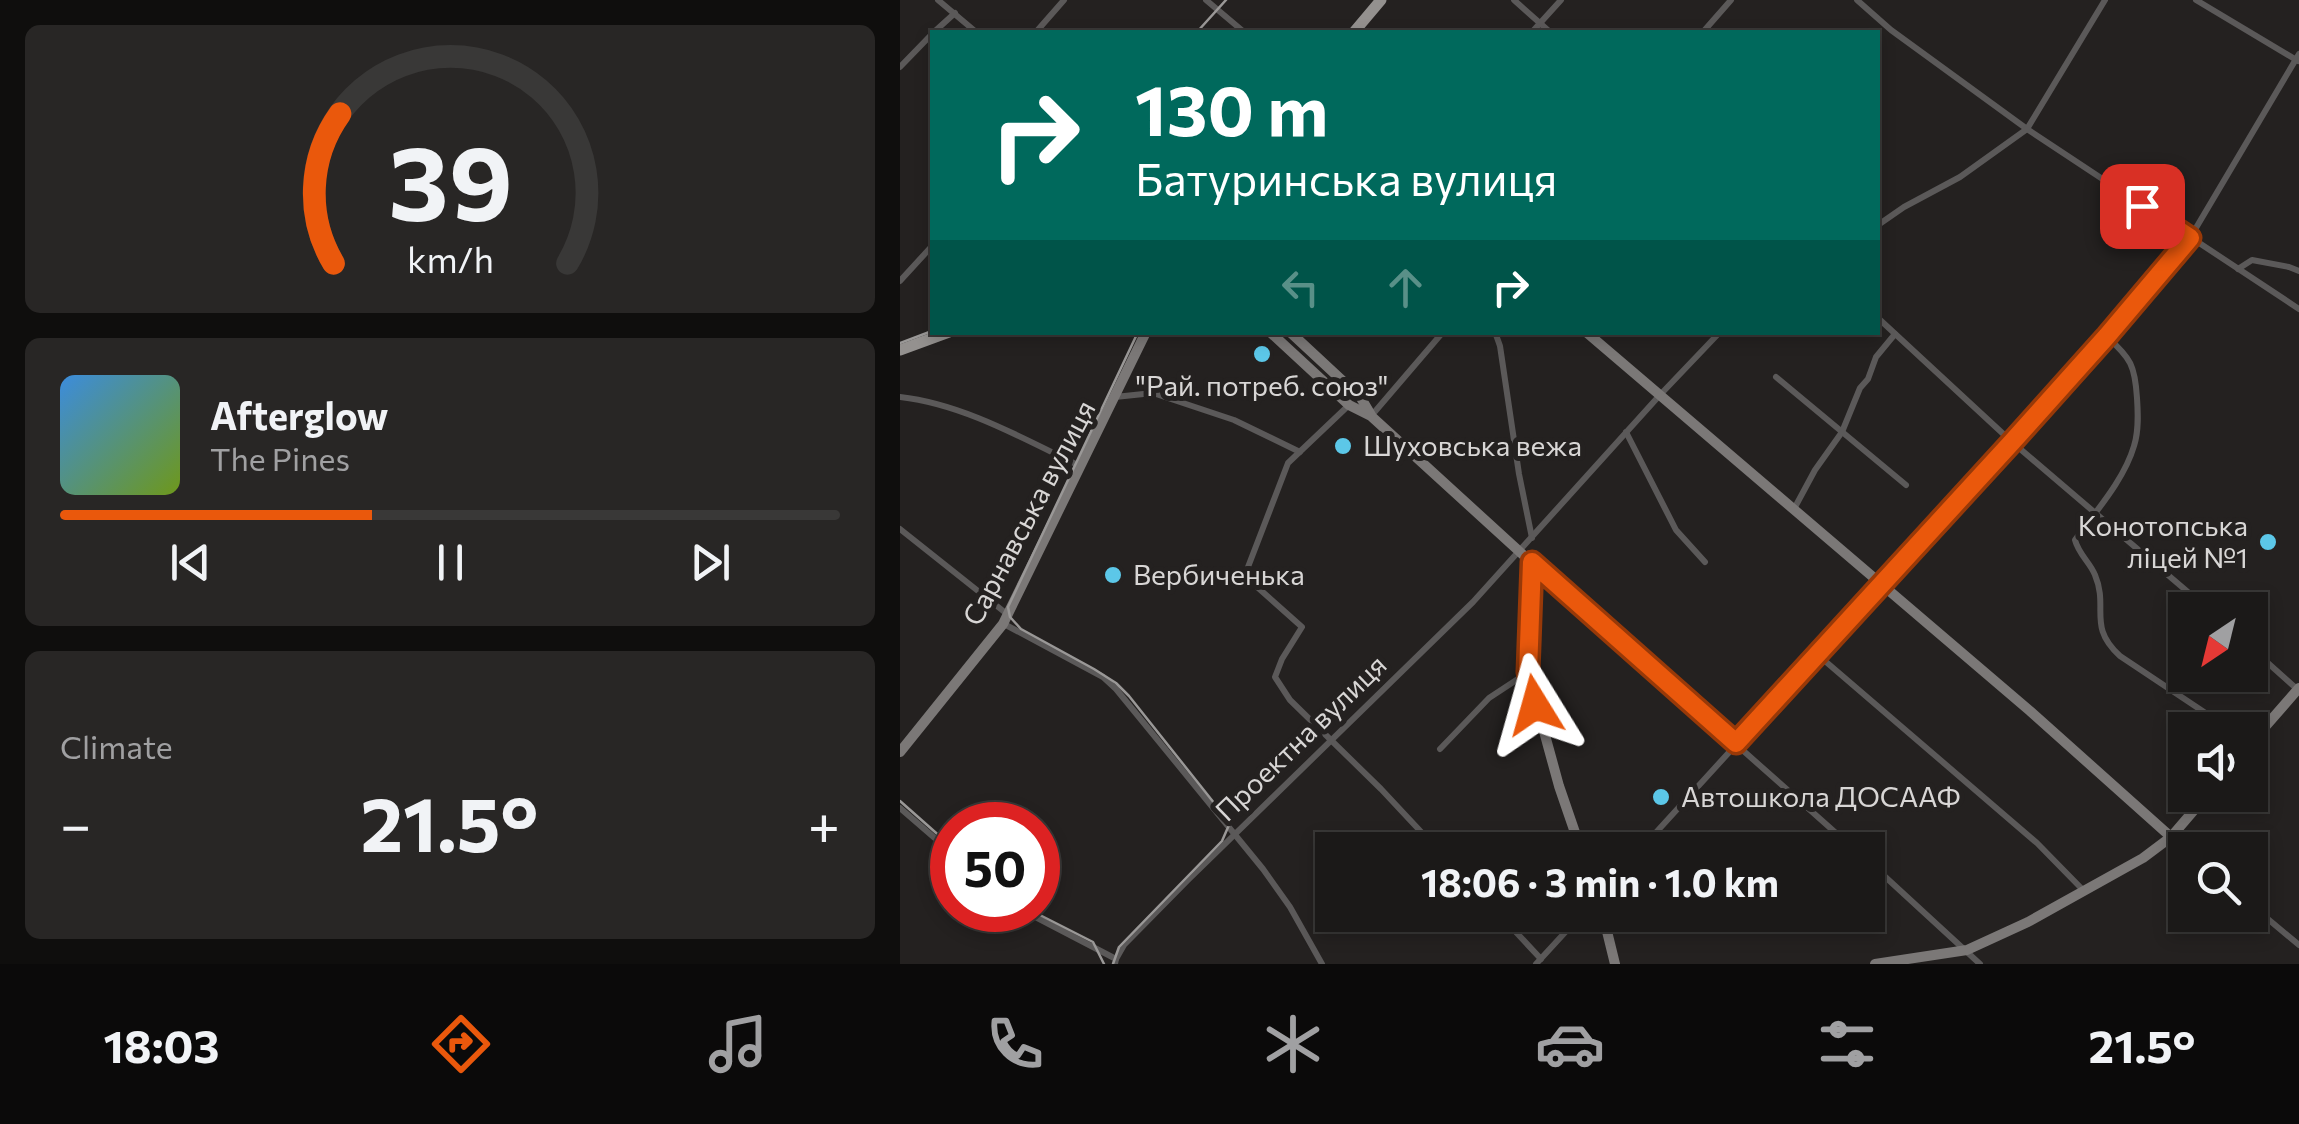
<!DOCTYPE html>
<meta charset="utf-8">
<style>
:root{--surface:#1b1918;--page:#282625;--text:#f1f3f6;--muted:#a0a0a2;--line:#393837;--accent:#ea580c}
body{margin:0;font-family:Commissioner,sans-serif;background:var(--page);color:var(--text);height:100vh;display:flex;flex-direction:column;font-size:38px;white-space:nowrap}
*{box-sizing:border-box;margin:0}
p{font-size:32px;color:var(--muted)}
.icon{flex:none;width:55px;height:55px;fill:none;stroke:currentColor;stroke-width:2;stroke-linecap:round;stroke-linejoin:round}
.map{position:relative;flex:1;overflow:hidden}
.drawer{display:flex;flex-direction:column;gap:25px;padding:25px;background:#0f0e0d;width:900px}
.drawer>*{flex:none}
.hud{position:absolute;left:30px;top:30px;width:950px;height:305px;border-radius:0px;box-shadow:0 5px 15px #0003,0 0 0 2px var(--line);background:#00695c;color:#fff;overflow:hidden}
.needle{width:65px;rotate:215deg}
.fabs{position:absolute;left:1268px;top:592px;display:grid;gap:20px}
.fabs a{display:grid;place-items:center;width:100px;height:100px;border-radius:0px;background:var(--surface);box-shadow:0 5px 15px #0003,0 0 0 2px var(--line);font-size:50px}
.speed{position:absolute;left:30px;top:802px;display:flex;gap:20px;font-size:50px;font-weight:700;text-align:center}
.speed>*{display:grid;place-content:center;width:130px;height:130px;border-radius:50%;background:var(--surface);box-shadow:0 5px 15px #0003,0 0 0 2px var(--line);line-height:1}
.speed .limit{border:15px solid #d22;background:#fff;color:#111}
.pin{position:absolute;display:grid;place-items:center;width:85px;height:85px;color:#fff;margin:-42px;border-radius:20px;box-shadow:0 5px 15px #0006}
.me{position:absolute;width:110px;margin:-55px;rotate:352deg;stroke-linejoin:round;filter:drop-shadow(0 0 8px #0008)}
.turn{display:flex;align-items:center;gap:35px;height:210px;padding:0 40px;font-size:45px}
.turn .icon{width:130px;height:130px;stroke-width:2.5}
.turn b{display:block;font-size:70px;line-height:85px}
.lanes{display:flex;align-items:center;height:95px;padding:0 40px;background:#0003;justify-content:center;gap:50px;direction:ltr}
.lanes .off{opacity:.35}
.big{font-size:75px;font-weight:700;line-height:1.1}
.drawer .tile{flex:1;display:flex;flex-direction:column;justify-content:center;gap:15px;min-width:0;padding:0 35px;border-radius:15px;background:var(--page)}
.drawer .dial{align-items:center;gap:0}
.dial svg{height:260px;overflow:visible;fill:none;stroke:var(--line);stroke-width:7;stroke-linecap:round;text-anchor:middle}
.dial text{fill:var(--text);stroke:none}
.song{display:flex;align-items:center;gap:30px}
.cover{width:120px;height:120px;border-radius:15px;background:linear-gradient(135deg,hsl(210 70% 55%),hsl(80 70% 35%))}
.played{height:10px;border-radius:5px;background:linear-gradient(90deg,var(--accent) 40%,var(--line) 40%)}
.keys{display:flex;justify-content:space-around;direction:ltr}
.heat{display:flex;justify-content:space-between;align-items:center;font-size:55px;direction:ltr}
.trip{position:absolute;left:415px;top:832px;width:570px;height:100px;border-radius:0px;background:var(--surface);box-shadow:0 5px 15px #0003,0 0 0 2px var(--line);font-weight:700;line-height:100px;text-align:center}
.menu{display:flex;height:160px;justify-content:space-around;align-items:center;background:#0b0a0a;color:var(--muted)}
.menu .icon{width:70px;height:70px}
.menu .selected{color:var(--accent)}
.menu b{font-size:45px;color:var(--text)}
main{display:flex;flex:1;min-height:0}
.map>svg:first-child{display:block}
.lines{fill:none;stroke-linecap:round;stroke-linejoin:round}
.street{stroke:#5b5959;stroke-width:6}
.secondary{stroke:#7b7877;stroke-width:10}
.primary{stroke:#94918f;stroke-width:11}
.tram{stroke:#9a9897;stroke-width:2.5}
.route-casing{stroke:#983908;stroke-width:25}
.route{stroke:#ea580c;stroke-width:18}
.poi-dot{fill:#5cc7e8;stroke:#242120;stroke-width:4}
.labels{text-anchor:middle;stroke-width:10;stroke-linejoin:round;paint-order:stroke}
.poi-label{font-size:28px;fill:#d8d6d5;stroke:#242120;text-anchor:start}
.street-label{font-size:28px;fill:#d8d6d5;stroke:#242120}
</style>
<main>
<section class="drawer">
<div class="tile dial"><svg viewBox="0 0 100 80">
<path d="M14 69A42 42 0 1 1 86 69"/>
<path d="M14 69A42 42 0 0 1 16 23" stroke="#ea580c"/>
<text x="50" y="56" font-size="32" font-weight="700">39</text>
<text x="50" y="72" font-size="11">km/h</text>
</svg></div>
<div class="tile">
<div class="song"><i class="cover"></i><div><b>Afterglow</b><p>The Pines</p></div></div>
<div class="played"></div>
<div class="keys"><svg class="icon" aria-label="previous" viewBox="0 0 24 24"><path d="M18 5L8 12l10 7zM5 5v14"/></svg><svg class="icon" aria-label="pause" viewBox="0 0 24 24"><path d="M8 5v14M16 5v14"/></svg><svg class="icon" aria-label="next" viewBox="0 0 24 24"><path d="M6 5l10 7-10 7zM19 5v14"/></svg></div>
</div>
<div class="tile"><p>Climate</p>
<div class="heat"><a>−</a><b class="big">21.5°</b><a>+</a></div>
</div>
</section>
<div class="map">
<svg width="1399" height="964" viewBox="0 0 1399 964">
<rect width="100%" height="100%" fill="#242120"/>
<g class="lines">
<g class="street">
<path d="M38,0L76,32"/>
<path d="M306,0L344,32"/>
<path d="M614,0L650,32"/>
<path d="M957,0L991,30L1127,129L1399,309"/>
<path d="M1296,0L1398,61"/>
<path d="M34,32L55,13"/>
<path d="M136,32L164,0"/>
<path d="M632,32L661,0"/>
<path d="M803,32L831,0"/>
<path d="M0,67L32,34"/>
<path d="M978,225L1004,207L1060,177L1127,129L1205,0"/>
<path d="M1338,269L1352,260L1389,267L1399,271"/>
<path d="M0,281L32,246"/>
<path d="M978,318L1112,442L1309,610"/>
<path d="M595,332L600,346L619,474L632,538"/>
<path d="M1207,337C1231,358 1235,366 1237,398C1238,413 1239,431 1234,446C1224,480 1196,511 1175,540C1179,555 1190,562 1195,575C1209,608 1187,626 1220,656L1331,730"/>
<path d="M876,377L1006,485"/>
<path d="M0,397C63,404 124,439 180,466"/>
<path d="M215,397L253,393L334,420L400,452"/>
<path d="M449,405L388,463L348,567L356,586L402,627L382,659L375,677L390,700L481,789L538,850"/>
<path d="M472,415L543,332"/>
<path d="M726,432L776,530L805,562"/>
<path d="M894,509L915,470L942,432L960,388L968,379L976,357L995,334"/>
<path d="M0,529L107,614"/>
<path d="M632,563L955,850"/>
<path d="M104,624L203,677L216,689L363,869L390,907L422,964"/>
<path d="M1350,647L1397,689"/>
<path d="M918,655L1137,843L1184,891"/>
<path d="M540,749L589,698L627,673"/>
<path d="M0,808L52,853"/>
<path d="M1271,837L1286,850"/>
<path d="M740,850L1112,442L1207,337L1290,238L1399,54"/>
<path d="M968,861L1080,964"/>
<path d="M1350,904L1399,945"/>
<path d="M122,910L216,959L215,964"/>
<path d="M600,915L641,959"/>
<path d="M216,959L224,945L288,880L573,602L759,396L820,332"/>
<path d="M636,964L681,915"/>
</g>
<g class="secondary">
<path d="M370,332L449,405L471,416L632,563L628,673L659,786L681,850"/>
<path d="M390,332L461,398L471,415"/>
<path d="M686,332L1130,711L1271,837"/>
<path d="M1350,744L1399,688"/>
<path d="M0,752L103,624L246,332"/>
<path d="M703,915L715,964"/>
<path d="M975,964L1067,950L1128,922L1243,858L1271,837L1307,795"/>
</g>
<g class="primary">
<path d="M454,32L481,0"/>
<path d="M0,350L49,332"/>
</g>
<g class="tram">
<path d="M297,32L326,0"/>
<path d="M0,343L32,331"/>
<path d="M0,801L52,847"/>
<path d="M130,910L193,942L204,964"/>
<path d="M213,964L219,947L322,841L329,825L326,818L229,696L216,683L194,669L121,629L110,617L108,607L238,332"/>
</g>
</g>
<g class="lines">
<g class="route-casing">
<path id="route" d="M635,705L628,672L632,562L836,743L1112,442L1207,336L1290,238L1242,206"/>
</g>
<use href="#route" class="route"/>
</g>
<g class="poi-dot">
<circle cx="362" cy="354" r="10"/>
<circle cx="443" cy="446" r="10"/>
<circle cx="1368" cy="542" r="10"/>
<circle cx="213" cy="575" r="10"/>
<circle cx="761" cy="797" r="10"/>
</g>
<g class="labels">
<g class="poi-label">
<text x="362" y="396" text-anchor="middle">"Рай. потреб. союз"</text>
<text x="463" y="456">Шуховська вежа</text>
<text x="1348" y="536" text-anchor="end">Конотопська<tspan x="1348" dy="32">ліцей №1</tspan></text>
<text x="233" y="585">Вербиченька</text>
<text x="781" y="807">Автошкола ДОСААФ</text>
</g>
<g class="street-label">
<text transform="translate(129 513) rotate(-62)" y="10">Сарнавська вулиця</text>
<text transform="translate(401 738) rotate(-44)" y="10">Проектна вулиця</text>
</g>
</g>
</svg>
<div class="fabs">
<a><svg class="needle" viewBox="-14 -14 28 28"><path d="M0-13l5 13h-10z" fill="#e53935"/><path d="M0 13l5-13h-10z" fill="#a0a0a2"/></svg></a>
<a><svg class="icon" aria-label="sound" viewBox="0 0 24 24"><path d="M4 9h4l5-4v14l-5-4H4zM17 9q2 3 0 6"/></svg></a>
<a><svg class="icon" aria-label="search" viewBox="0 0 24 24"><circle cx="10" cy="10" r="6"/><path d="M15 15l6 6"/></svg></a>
</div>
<div class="speed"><div class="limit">50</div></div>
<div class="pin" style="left:1242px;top:206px;background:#d93025"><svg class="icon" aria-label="arrive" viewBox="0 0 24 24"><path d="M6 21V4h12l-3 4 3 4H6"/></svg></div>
<svg class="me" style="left:635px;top:705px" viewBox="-20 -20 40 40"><path d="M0-17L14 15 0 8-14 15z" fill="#ea580c" stroke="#fff" stroke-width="4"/></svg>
<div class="trip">18:06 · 3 min · 1.0 km</div>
<div class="hud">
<div class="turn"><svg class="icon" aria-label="right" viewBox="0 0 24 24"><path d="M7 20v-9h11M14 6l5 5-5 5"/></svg><div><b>130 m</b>Батуринська вулиця</div></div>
<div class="lanes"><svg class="icon off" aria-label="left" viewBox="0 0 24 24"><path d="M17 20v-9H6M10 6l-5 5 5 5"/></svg><svg class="icon off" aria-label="ahead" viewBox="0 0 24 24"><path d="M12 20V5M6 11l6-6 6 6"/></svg><svg class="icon" aria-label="right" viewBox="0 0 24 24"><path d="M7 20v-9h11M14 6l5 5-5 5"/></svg></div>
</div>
</div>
</main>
<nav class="menu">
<b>18:03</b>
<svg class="icon selected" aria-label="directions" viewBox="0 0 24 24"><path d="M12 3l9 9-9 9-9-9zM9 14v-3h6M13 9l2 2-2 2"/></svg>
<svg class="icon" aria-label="music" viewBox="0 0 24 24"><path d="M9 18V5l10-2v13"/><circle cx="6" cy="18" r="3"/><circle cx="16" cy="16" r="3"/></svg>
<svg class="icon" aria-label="phone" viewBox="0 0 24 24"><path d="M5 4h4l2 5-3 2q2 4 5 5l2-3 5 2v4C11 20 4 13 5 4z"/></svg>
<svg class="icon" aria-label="climate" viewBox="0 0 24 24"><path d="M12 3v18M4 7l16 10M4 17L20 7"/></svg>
<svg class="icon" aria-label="car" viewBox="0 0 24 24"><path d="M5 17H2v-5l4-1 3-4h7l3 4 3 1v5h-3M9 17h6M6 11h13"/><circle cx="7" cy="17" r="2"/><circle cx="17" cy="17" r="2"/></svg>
<svg class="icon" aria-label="filters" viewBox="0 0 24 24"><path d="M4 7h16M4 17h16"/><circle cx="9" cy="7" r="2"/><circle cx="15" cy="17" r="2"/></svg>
<b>21.5°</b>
</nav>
